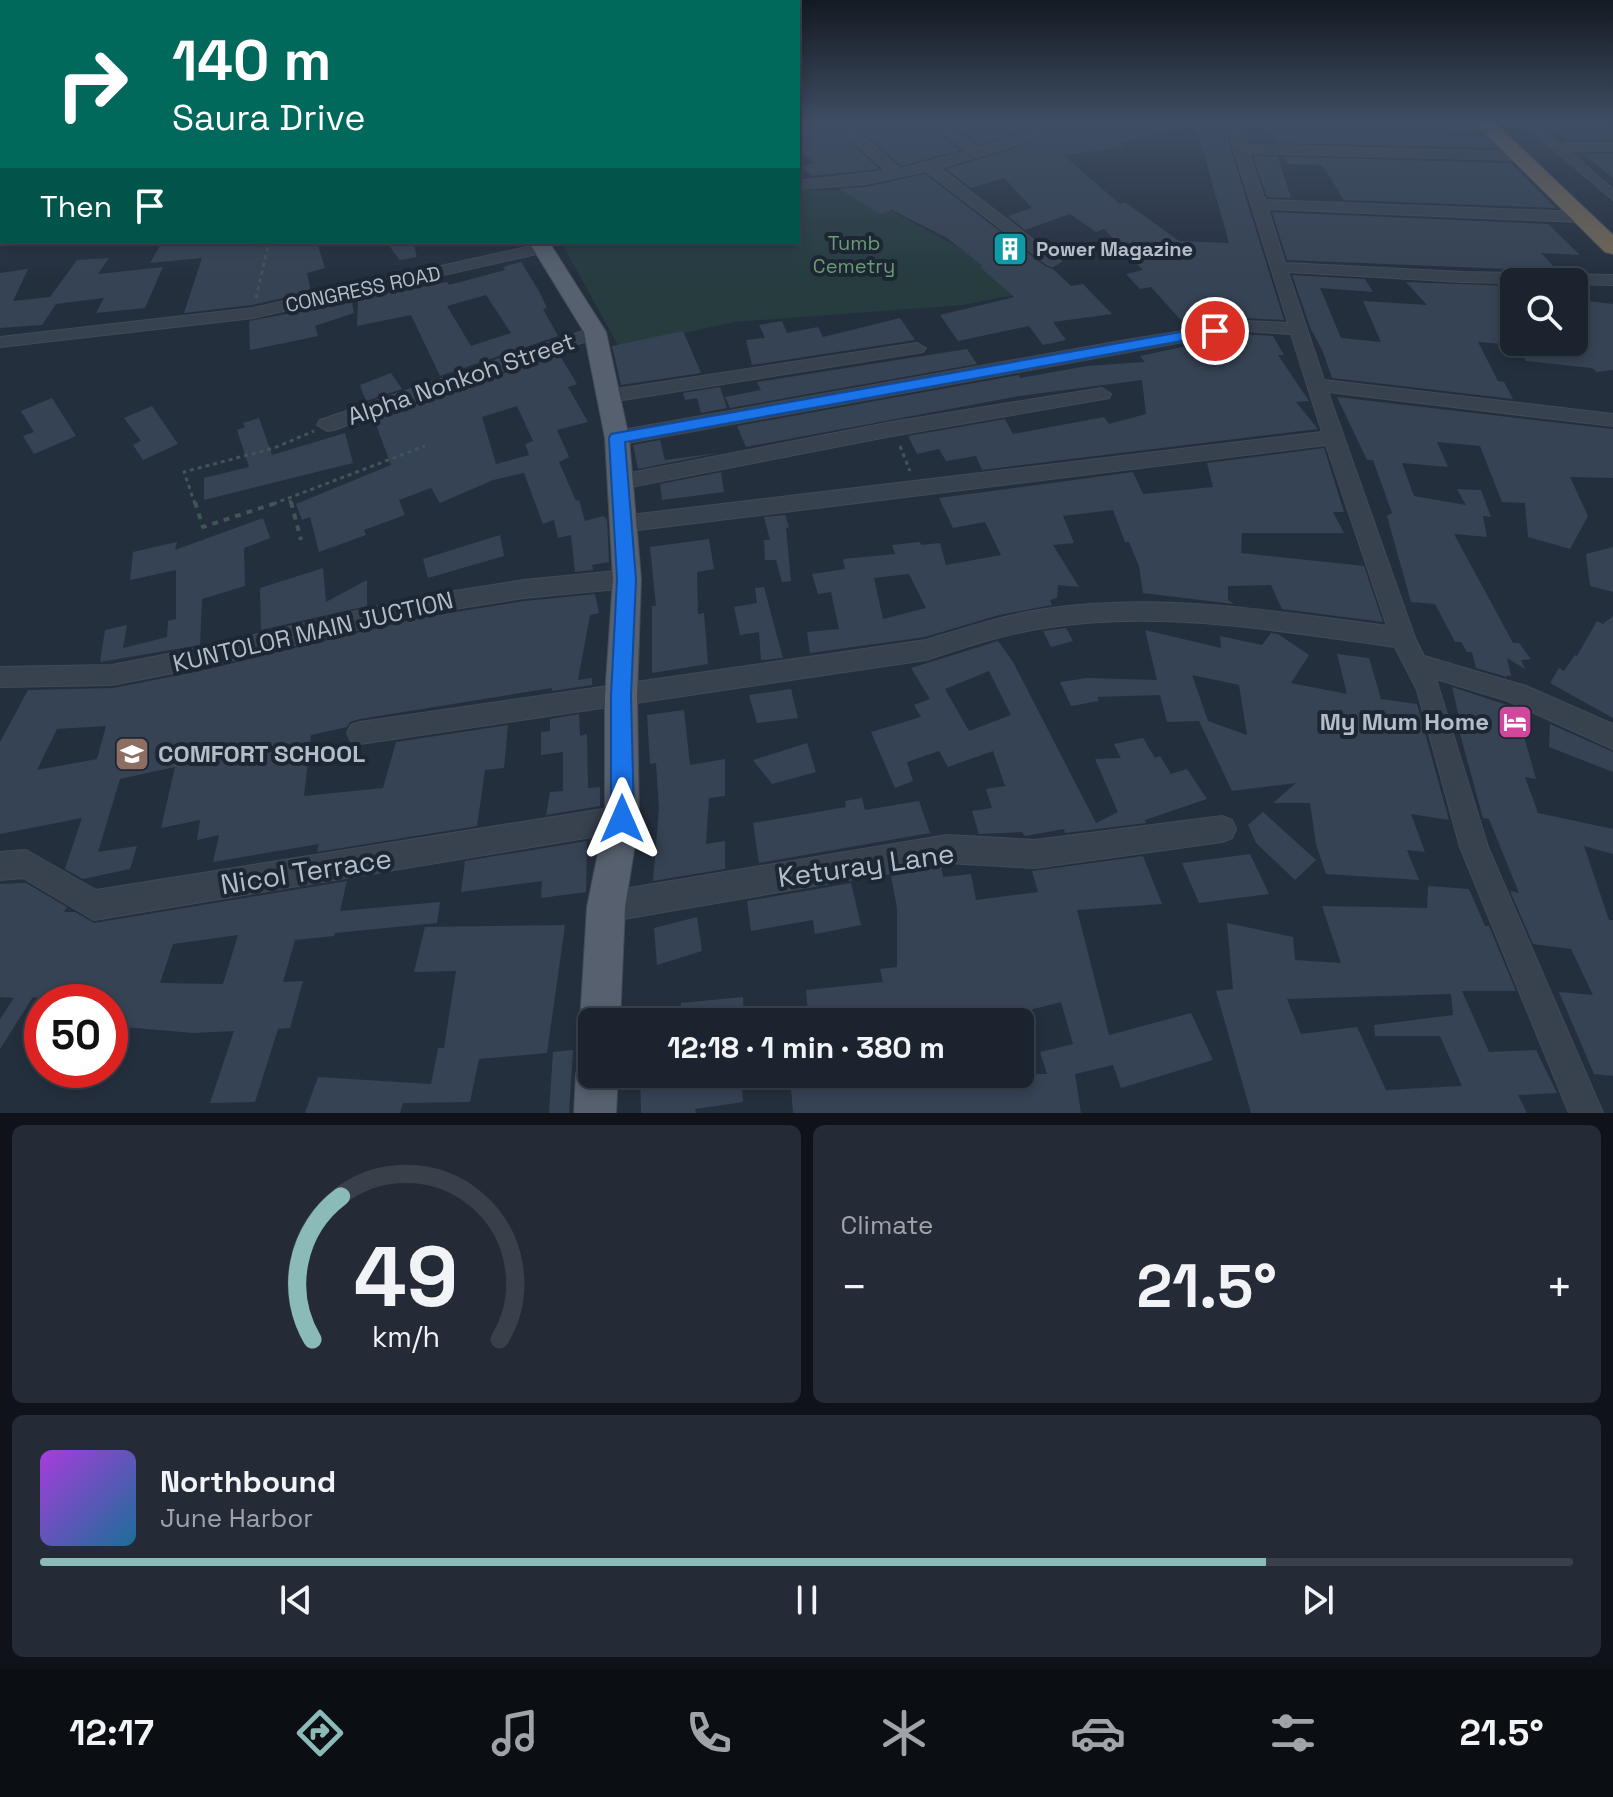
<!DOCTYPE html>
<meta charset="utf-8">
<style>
:root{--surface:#1b232e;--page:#242b36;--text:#f1f3f6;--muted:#a0a4aa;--line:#39404a;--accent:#8bbbb9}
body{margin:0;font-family:"Space Grotesk",sans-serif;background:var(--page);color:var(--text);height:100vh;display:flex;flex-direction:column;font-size:30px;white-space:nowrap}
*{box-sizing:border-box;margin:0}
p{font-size:26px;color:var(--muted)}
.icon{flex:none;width:44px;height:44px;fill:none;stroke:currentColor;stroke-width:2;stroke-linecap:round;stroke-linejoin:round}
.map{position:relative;height:1113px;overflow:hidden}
.details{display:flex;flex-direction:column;gap:12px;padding:12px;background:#0f1319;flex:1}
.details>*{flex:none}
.hud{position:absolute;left:0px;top:0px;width:800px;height:244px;box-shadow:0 4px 12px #0003,0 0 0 2px var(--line);background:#00695c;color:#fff;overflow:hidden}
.controls{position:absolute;left:1500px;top:268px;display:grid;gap:16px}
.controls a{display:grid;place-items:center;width:88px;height:88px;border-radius:12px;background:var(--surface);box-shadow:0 4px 12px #0003,0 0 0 2px var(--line);font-size:40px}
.speed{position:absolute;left:24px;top:984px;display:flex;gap:16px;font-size:40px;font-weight:700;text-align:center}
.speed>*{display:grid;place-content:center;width:104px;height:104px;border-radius:50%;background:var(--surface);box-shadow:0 4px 12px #0003,0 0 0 2px var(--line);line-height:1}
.speed .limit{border:12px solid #d22;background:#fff;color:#111}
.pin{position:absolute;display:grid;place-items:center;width:68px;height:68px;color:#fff;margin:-34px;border:4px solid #fff;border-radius:50%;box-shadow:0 2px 8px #0007}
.me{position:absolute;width:88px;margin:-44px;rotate:0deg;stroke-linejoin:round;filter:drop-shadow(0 0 6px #0008)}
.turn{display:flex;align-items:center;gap:28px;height:168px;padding:0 40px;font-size:36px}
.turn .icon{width:104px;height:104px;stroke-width:2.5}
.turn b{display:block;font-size:56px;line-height:68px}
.then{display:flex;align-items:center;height:76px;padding:0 40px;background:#0003;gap:16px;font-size:30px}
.big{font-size:60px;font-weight:600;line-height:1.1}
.details .card{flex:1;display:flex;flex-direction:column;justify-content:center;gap:12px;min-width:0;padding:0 28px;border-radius:12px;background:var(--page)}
.details .dial{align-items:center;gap:0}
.dial svg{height:208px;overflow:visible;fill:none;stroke:var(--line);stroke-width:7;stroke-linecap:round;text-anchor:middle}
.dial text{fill:var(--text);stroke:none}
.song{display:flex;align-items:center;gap:24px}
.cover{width:96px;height:96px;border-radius:12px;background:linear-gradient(135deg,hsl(280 70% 55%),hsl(200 70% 35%))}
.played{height:8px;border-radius:4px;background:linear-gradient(90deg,var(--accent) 80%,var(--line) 80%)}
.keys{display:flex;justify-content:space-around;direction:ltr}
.heat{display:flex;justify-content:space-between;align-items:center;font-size:44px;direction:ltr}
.details .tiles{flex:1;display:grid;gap:12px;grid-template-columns:1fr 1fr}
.card:last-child{grid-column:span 2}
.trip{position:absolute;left:578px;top:1008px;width:456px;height:80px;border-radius:12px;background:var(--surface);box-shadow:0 4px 12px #0003,0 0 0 2px var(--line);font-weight:600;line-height:80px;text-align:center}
.dock{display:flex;height:128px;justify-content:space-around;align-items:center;background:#0b0e12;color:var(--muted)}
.dock .icon{width:56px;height:56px}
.dock .active{color:var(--accent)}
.dock b{font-size:36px;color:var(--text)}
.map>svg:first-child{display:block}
.green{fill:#263c3f}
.building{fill:#364354;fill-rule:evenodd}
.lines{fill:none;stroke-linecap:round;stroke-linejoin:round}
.minor-casing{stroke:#414a57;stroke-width:2}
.major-casing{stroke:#414a57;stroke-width:2}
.highway-casing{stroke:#434c59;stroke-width:2}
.path-far1{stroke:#3f5557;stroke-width:3;stroke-dasharray:4 4;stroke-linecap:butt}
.path{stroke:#3f5557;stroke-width:4;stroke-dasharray:6 6;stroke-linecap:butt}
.minor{fill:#38414e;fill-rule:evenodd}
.major{fill:#56606e;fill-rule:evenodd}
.highway{fill:#746855;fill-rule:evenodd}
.route{fill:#1a73e8;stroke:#114b97;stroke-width:2}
.labels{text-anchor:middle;stroke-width:8;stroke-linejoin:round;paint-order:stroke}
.far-park-label{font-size:20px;fill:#6b9a76;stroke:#1d2633}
.far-poi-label{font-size:20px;font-weight:bold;fill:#b4bcc9;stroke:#1d2633;text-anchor:start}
.far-street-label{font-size:20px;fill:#b4bcc9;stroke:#1d2633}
.street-label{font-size:24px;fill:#b4bcc9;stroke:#1d2633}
.poi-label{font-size:24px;font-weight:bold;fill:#b4bcc9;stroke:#1d2633;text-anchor:end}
.near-street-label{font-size:28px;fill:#b4bcc9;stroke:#1d2633}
</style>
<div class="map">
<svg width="1613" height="1113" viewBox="0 0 1613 1113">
<rect width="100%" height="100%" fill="#242f3e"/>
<path class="green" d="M798,190L855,191L978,258L1025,293L963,305L734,322L619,347L561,242H798Z"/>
<g class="building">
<path d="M798,122H814L815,131L834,127L879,169L812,176L801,167L814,163L798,149Z"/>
<path d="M852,122H926L960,150L901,166Z"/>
<path d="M950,122H1044L980,145Z"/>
<path d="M1077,122H1177L1178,128L1120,143L1125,147L1063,155L1120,204L1125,202L1179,241L1229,243L1195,122H1232L1228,137L1231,150L1284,320L1244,318L1187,327L1151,287L1140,289L1126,274L1143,270L1104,229L1096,232L1070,214L1025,230L1008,216L1032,208L1004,178L971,188L946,169L1010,150Z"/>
<path d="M1265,125L1484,136L1496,148L1276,143Z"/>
<path d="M1613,129V140H1566L1553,130Z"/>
<path d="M1583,154H1613V178Z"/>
<path d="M1253,156L1278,157L1291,198L1267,197Z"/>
<path d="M1284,157L1511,163L1556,208L1344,200L1322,165L1288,164Z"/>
<path d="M925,174L1045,266L1053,269L1071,286L1083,284L1112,314L1053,322L1066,340L1043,345L1029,326L958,341L940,315L1014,297L980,267L983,266L947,238L892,210L880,214L839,189L866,187Z"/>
<path d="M1272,212L1548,224L1580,255L1541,253L1558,271L1287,260Z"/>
<path d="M162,242H317L325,268L307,273L311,292L252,305L184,313L202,258L150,263Z"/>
<path d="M386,242H413L417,257L400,260Z"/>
<path d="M109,258L98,274L163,267L145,308L96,313L104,298L56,304L42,325L0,328V273L28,269L13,301L50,297L77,260Z"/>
<path d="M521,262L539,291L547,308L543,309L558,336L440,376L411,315L357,326L358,301L366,297L447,282L449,285L505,270L503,267ZM486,295L511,333L471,346L447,306Z"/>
<path d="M1292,275L1365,279L1373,292L1320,288L1341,338L1381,342L1363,301L1427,305L1406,282L1514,286V342H1574V288L1586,301L1613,304V370L1597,372L1592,368L1526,361L1515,345L1478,342L1498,381L1504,382L1513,399L1332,378L1323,352L1310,327Z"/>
<path d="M352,302L354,313L315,326L318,336L250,350L249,321Z"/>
<path d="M900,318L915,340L752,365L746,340L765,338L759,325L782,321L787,333L818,327L823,337Z"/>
<path d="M683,331L701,373L621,385L612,346Z"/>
<path d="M1244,334L1273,336L1284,355H1278L1309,401L1296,402L1318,429L982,470L976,456L946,461L939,449L917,454L908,436L1005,419L1013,434L1104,417L1109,424L1146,414L1142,380L1019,396L746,447L737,426L1013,376L1019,375L1020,378L1087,366L1145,362L1140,356Z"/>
<path d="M967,349L977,364L730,408L725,397L761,390L757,382Z"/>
<path d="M559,354L577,384L568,387L588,422L557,430L569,457L559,462L576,501L579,500L585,521L603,516L607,519L609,562L592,565L593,570L575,572L571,535L558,538L554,520L543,524L524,473L493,480L440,503L431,488L399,500L405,515L364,530L366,535L319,552L310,517L302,520L296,504L391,465L374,419ZM517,406L533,441L525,444L529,455L496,464L482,417Z"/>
<path d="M391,373L402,389L366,401L360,385Z"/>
<path d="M720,387L727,408L701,413L697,398L685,400L683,393Z"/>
<path d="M1337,397L1613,429V478L1570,477L1588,516L1570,549L1528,537L1525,503L1502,502L1480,446L1437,442L1448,467L1402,463L1414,496L1466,505L1457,489L1481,490L1491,517L1483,516L1487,537L1454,534L1513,643H1519L1531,659L1521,660L1525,669L1507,658L1511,676L1507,675V677L1476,668L1472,652H1467L1461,642H1455L1435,604L1411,602L1387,516L1392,513L1373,460H1367Z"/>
<path d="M52,398L76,436L34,454L23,436L34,432L21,411Z"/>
<path d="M152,406L178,444L143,460L133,445L141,441L124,418Z"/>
<path d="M259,418L272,455L345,433L353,463L204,500V478L249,467L237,430L245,427L243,423Z"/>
<path d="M660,440L665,460L718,453L638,469L633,445Z"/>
<path d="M1324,448L1344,512H1333L1344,533H1242L1241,553L1364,566L1383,622L1282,609L1271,585L1228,586V600L1234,604L1143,593L1139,566L1129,542H1125L1113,510L1063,516L1074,543L1053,545L1079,587L1058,585L1057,598L1050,600L1052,605L999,615L925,637L810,653L807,632L839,629L831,592L818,594L812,574L845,569L843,559L895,554L892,545L920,542L921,545L940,543L946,565L1001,555L985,522L953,528L939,498L1133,472L1143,494L1213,487L1207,463ZM909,574L926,608L883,619L874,578Z"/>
<path d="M721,472L724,492L662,500L660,484Z"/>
<path d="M785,515L789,527L786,528L791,581L782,582L776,560H765L764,540H770L764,517Z"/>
<path d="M263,518L270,538L244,548L245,586L202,599L200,645L100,662L105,630L127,625L123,648L167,637L168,621L176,619V570L130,580L133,552L177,542L175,550Z"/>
<path d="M500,535L504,556L428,578L423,559Z"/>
<path d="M709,539L714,569L697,572L698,614L704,613L708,664L652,673V606H656L650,547Z"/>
<path d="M1613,547V592L1590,586L1586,554Z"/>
<path d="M323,568L326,602L367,580V606L261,630L260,588Z"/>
<path d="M764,587L774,625L783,658L761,660L759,632L740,635L734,607L757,603L755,588Z"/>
<path d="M595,594L599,613L590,615L578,680L592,678V685L552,691V688L360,719L350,722L347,727L311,735L304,796L383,788L396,742L508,725L504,768L485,770L477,826L317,852L319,844L213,862L219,835L197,840L200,820L161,828L175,767L120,779L98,852L137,846L130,869L83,879L65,869L82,818L0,834V742L28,690L113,688L200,671L418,618L524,601ZM106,726L97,759L37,770L57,729Z"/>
<path d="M1613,616V718L1550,683L1559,668L1564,671L1575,655L1577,656L1597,621L1603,624Z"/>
<path d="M1066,628L1073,641L1051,647L1043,631Z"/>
<path d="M1145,630L1221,648L1220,636L1262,645L1271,633L1278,634L1309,655L1291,683L1347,694L1337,654L1369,658L1381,699L1417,704L1449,820L1411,814L1425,852L1407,850L1419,880L1326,874L1316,844L1310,803H1273L1296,783L1232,791L1199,721L1167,722L1160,695L1097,697L1099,701L1071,706L1060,682L1087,678L1157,680ZM1192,675L1239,685L1247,735L1208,721Z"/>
<path d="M998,641L1013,662L1096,823L1118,812L1095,759L1121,758L1114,744L1143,738L1155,758L1160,756L1171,774L1187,769L1207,799L1145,820L1146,823L1065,833L1064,829L1025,836L1022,832L979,834L972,811L992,808L986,789L1005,786L993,751L948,767L939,751L907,762L913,781L895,788L871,732L921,717L914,705L930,699L911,668ZM989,671L1011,715L969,731L945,689Z"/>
<path d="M1452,687L1516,708L1536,779L1525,777L1538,813L1613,829V854L1584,846L1609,920H1613V1076L1594,1074L1559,992L1593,995L1571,949L1533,944L1510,891L1519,893L1489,819L1483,818L1460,734H1463Z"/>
<path d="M791,689L798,718L757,723L749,695Z"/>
<path d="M684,710L690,765L725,759V796L709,798L706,844L725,841V869L653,881L659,808L656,763L650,764L647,715Z"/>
<path d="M579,714L580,736L587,734L588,788L600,787V806L546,815L550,792L563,791V752L541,755V732L550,731V719Z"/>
<path d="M1550,724L1613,752V772L1549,747Z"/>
<path d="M807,743L816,772L772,784L753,760Z"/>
<path d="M862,798L865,810L919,801L930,833L759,863L753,823L846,807L845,801Z"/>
<path d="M1263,812L1316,860L1295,880L1256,843L1248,825Z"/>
<path d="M587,841L586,892L541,898L542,881L461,892L465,861Z"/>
<path d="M1250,854L1269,894L1199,903L1182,863Z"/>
<path d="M1143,856L1162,904L1077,910L1109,1035L1191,1013L1213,1060L1121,1088L1113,1065L1075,1074L1081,1113H793L790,1074H875L876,1088L911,1083L909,1074H1047L1040,1052L1073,1044L1061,1002L998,1018L999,1022H809L806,990L883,982L880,969L897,967V908L891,876L941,867L943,877L971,874L976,900L1038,892L1032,871Z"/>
<path d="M347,881L340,911L440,902L437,923L335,933L334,936L295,940L283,982L303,981L290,1028L278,1029L255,1102L210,1103L234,1031L193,1033L112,1026L120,1011L110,1010V1002H59L33,997L0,1049V1019L14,998L0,997V884L26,883L67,907L64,912H75L94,923ZM238,935L223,984L160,983L173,944Z"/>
<path d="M851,883L861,925L815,934L813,920L751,931L747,901Z"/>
<path d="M1428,886L1469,889L1485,926H1489L1516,991H1462L1489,1052L1536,1050L1557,1093L1518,1095L1527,1113H1251L1216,991L1233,989L1227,923L1293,937L1295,960L1341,963L1322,906L1427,908ZM1451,994L1453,1015L1374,1025L1375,1036H1440L1462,1086L1386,1090L1357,1027L1301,1034L1287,999Z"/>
<path d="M697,917L702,951L657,965L654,928Z"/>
<path d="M565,925L547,1053L479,1059L470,1102L403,1103L400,1113H305L318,1077L431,1084L438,1048H444L456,971L414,972L425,927Z"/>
<path d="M743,997L744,1022H681V1003Z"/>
<path d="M573,1050L569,1113H549L553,1052Z"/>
<path d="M640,1074H741L743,1102L695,1109L696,1113H641Z"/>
</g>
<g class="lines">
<g class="minor-casing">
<g id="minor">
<path d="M833,122H847L900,169L967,151L929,122H944L979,148L1054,122H1074L1009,147L940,168L1061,261L1053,266L1047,264L926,171L865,184L798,189V181L886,171Z"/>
<path d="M1235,122H1248L1245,136L1247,145L1517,152L1524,156L1517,160L1249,153L1265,200L1581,212L1589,217L1581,222L1268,209L1285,263L1463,272L1613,275V285L1463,282L1288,272L1324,380L1613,414V426L1328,392L1415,638L1424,656L1526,686L1613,724V749L1508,701L1436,679L1488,847L1603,1113H1569L1460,847L1417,690L1395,647C1280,631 1160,609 1044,628C1003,634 965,647 926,660L360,744L351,741L347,733L351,725L360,722L926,640C965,628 1004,615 1045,609C1158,592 1275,611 1387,626L1326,445L622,532L614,530L611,524L614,518L622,516L1322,432L1291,334L1244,331L617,445L607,438L617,431L1126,340L1244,321L1288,323L1234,149L1231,136Z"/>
<path d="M1346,122L1490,125L1497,129L1490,133L1352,126Z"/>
<path d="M1521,122H1535L1559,143H1613V151H1569L1613,189V200Z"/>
<path d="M544,243L552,248L550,251L253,318L0,347V337L253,308Z"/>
<path d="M595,327L604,332L601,336L334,430L327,431L317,425L320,420Z"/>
<path d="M917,343L926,348L923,352L610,402L601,396L610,390Z"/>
<path d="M1102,388L1111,394L1109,398L892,436L620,489L613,487L610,482L613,477L620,475L892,422Z"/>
<path d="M627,570L635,573L638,579L635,585L627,588L524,598L417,615L199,668L112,685L0,687V667L112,665L199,648L417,597L524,580Z"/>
<path d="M622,806L632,810L636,819L632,828L622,832L94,920L23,878L0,880V852L26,850L96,890Z"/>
<path d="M1222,816L1232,820L1236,829L1232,838L1222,842L1035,868L947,863L606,922L596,917L591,907L596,897L606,892L947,835L1035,840Z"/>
</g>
</g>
<g class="major-casing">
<g id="major">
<path d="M529,242H549L606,332L629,438L641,579L637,696L639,819L625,907L620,1022H592V1039L586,1036L580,1022L587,907L605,819V696L613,579L605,438L584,332Z"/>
<path d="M592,1055V1074H618L616,1113H574L576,1074L582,1059Z"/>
</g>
</g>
<g class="highway-casing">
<path id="highway" d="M1474,122H1494L1613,235V254L1605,252Z"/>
</g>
<g class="path-far1">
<path d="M256,298L269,242"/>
<path d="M900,446L910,471"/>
<path d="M290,500L291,504"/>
<path d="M195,504L184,472L274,448L314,431"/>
<path d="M273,504L425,446"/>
</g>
<g class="path">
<path d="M195,502L203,527L279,502"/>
<path d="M291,502L301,540"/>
</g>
<use href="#minor" class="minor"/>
<use href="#major" class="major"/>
<use href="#highway" class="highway"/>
</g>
<linearGradient id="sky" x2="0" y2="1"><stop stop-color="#141a22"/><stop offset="0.44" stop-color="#3f4d63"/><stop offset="1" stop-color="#3f4d63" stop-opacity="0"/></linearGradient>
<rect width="1613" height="278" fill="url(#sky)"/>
<path class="route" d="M1215,326L1222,331L1220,334L625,442L636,579L631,696L634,819L630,827L622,830L614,827L611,819V696L617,579L609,438L611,434Z"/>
<defs>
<g id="building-square" transform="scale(1.8)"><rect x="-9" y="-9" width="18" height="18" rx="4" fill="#0f9aa8" stroke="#1d2633"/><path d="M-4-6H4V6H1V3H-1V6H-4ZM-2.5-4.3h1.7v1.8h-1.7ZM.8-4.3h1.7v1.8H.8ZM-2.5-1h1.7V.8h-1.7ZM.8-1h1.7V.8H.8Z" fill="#fff"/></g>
<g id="hotel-square" transform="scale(1.8)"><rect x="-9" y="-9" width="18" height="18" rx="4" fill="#d1479c" stroke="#1d2633"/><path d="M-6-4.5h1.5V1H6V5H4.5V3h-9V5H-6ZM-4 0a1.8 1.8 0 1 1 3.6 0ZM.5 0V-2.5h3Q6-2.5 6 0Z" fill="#fff"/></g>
<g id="school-square" transform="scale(1.8)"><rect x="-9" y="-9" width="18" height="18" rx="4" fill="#8d6e63" stroke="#1d2633"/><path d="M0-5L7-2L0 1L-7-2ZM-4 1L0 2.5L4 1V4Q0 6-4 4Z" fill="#fff"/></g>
</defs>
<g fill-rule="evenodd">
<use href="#building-square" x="1010" y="249"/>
<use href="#hotel-square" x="1515" y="722"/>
<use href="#school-square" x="132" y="754"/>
</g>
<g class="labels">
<g class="far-park-label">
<text x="854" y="250">Tumb<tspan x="854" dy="23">Cemetry</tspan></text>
</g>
<g class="far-poi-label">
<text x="1036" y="256">Power Magazine</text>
</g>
<g class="far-street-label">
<text transform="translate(363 289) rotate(-12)" y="7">CONGRESS ROAD</text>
</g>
<g class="street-label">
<text transform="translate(461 379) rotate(-19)" y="8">Alpha Nonkoh Street</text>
<text transform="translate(313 632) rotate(-13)" y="8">KUNTOLOR MAIN JUCTION</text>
</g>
<g class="poi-label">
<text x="1489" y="730">My Mum Home</text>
<text x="158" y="762" text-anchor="start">COMFORT SCHOOL</text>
</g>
<g class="near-street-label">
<text transform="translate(866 865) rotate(-8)" y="10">Keturay Lane</text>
<text transform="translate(306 871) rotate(-9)" y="10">Nicol Terrace</text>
</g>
</g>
</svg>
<div class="controls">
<a><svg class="icon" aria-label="search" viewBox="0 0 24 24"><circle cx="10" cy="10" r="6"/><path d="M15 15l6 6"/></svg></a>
</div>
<div class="speed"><div class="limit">50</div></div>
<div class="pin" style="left:1215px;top:331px;background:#d93025"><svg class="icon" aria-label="arrive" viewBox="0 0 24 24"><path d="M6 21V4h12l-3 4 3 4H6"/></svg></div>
<svg class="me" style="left:622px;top:819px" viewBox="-20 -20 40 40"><path d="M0-17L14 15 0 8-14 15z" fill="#1a73e8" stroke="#fff" stroke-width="4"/></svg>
<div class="trip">12:18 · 1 min · 380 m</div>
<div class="hud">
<div class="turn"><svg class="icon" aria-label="right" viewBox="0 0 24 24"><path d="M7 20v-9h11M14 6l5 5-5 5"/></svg><div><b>140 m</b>Saura Drive</div></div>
<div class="then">Then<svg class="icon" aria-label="arrive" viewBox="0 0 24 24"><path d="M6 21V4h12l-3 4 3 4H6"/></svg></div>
</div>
</div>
<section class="details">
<div class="tiles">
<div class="card dial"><svg viewBox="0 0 100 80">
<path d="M14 69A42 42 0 1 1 86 69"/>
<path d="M14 69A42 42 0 0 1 25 14" stroke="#8bbbb9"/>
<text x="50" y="56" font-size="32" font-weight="700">49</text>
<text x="50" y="72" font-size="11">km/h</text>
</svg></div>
<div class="card"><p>Climate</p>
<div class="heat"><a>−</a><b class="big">21.5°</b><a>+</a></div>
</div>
<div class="card">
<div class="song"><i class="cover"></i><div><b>Northbound</b><p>June Harbor</p></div></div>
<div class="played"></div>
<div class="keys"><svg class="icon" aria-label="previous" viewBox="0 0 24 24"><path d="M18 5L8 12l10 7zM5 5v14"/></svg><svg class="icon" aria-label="pause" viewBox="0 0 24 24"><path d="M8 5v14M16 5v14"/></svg><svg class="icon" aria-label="next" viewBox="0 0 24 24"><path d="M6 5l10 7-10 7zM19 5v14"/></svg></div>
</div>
</div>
</section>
<nav class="dock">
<b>12:17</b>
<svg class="icon active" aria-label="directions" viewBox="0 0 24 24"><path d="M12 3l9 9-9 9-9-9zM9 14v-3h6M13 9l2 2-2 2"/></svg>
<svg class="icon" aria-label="music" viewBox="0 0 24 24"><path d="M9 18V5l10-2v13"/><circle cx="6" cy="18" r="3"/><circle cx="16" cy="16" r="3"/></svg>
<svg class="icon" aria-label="phone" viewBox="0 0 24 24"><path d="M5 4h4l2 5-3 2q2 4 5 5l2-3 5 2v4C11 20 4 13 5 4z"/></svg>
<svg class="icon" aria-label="climate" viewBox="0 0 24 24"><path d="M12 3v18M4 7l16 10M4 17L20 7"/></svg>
<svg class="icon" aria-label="car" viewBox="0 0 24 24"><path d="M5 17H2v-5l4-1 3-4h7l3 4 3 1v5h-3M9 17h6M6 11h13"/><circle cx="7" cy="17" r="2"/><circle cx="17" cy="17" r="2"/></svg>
<svg class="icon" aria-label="filters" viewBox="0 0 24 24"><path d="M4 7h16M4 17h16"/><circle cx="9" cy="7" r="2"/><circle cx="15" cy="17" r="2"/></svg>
<b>21.5°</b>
</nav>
